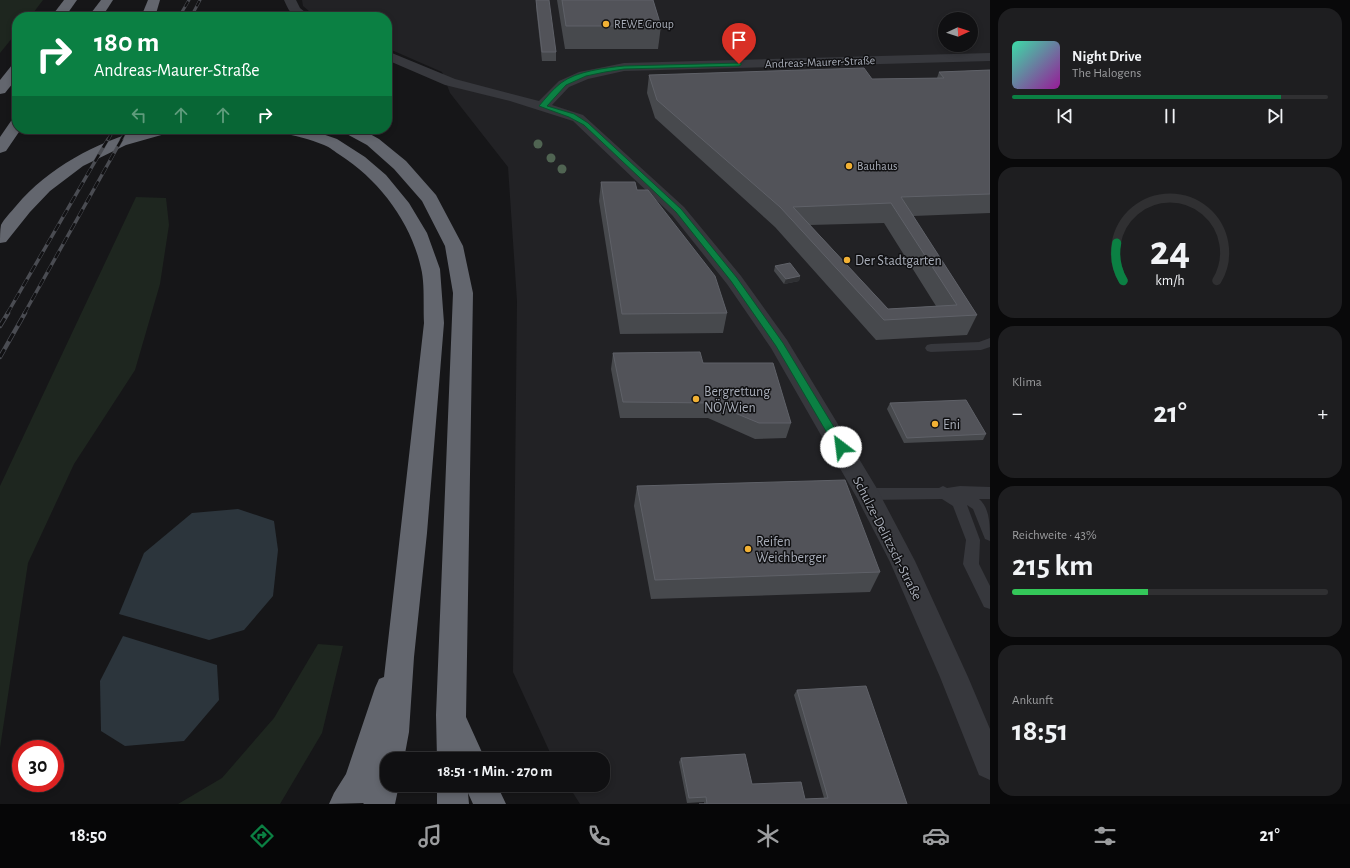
<!DOCTYPE html>
<html lang="de">
<meta charset="utf-8">
<style>
:root{--surface:#101012;--page:#1e1e20;--text:#f1f3f6;--muted:#9c9d9f;--line:#303032;--accent:#0b8043}
body{margin:0;font-family:"Alegreya Sans",sans-serif;background:var(--page);color:var(--text);height:100vh;display:flex;flex-direction:column;font-size:15px;white-space:nowrap}
*{box-sizing:border-box;margin:0}
p{font-size:13px;color:var(--muted)}
.icon{flex:none;width:22px;height:22px;fill:none;stroke:currentColor;stroke-width:2;stroke-linecap:round;stroke-linejoin:round}
.map{position:relative;flex:1;overflow:hidden}
.side{display:flex;flex-direction:column;gap:8px;padding:8px;background:#09090a;width:360px}
.side>*{flex:none}
.guide{position:absolute;left:12px;top:12px;width:380px;height:122px;border-radius:16px;box-shadow:0 2px 6px #0003,0 0 0 1px var(--line);background:#0b8043;color:#fff;overflow:hidden}
.needle{width:26px;rotate:87deg}
.tools{position:absolute;left:938px;top:12px;display:grid;gap:8px}
.tools a{display:grid;place-items:center;width:40px;height:40px;border-radius:50%;background:var(--surface);box-shadow:0 2px 6px #0003,0 0 0 1px var(--line);font-size:20px}
.speed{position:absolute;left:12px;top:740px;display:flex;gap:8px;font-size:20px;font-weight:700;text-align:center}
.speed>*{display:grid;place-content:center;width:52px;height:52px;border-radius:50%;background:var(--surface);box-shadow:0 2px 6px #0003,0 0 0 1px var(--line);line-height:1}
.speed .limit{border:6px solid #d22;background:#fff;color:#111}
.pin{position:absolute;display:grid;place-items:center;width:34px;height:34px;color:#fff;margin:-41px -17px;border-radius:50% 50% 50% 0;rotate:-45deg;box-shadow:0 0 4px #0007}
.pin .icon{rotate:45deg}
.me{position:absolute;width:44px;margin:-22px;rotate:330deg;stroke-linejoin:round;filter:drop-shadow(0 0 3px #0008)}
.turn{display:flex;align-items:center;gap:14px;height:84px;padding:0 16px;font-size:18px}
.turn .icon{width:52px;height:52px;stroke-width:2.5}
.turn b{display:block;font-size:28px;line-height:34px}
.lanes{display:flex;align-items:center;height:38px;padding:0 16px;background:#0003;justify-content:center;gap:20px;direction:ltr}
.lanes .off{opacity:.35}
.big{font-size:30px;font-weight:600;line-height:1.1}
.side .card{flex:1;display:flex;flex-direction:column;justify-content:center;gap:6px;min-width:0;padding:0 14px;border-radius:16px;background:var(--page)}
.side .dial{align-items:center;gap:0}
.dial svg{height:104px;overflow:visible;fill:none;stroke:var(--line);stroke-width:7;stroke-linecap:round;text-anchor:middle}
.dial text{fill:var(--text);stroke:none}
.song{display:flex;align-items:center;gap:12px}
.cover{width:48px;height:48px;border-radius:6px;background:linear-gradient(135deg,hsl(160 70% 55%),hsl(300 70% 35%))}
.played{height:4px;border-radius:2px;background:linear-gradient(90deg,var(--accent) 85%,var(--line) 85%)}
.keys{display:flex;justify-content:space-around;direction:ltr}
.heat{display:flex;justify-content:space-between;align-items:center;font-size:22px;direction:ltr}
.charge{height:6px;border-radius:3px;background:linear-gradient(90deg,#34c759 43%,var(--line) 0)}
.trip{position:absolute;left:380px;top:752px;width:230px;height:40px;border-radius:16px;background:var(--surface);box-shadow:0 2px 6px #0003,0 0 0 1px var(--line);font-weight:600;line-height:40px;text-align:center}
.tab-bar{display:flex;height:64px;justify-content:space-around;align-items:center;background:#060607;color:var(--muted)}
.tab-bar .icon{width:28px;height:28px}
.tab-bar .current{color:var(--accent)}
.tab-bar b{font-size:18px;color:var(--text)}
main{display:flex;flex:1;min-height:0}
.map>svg:first-child{display:block}
.built{fill:#222225;fill-rule:evenodd}
.green{fill:#1e261f}
.water{fill:#2c353c}
.lines{fill:none;stroke-linecap:round;stroke-linejoin:round}
.lane{fill:#37383d;fill-rule:evenodd}
.street{fill:#37383d;fill-rule:evenodd}
.highway{fill:#63666e;fill-rule:evenodd}
.rail-far2-casing{stroke:#4a4c52;stroke-width:3}
.rail-far1-casing{stroke:#4a4c52;stroke-width:3.5}
.rail-casing{stroke:#4a4c52;stroke-width:4.5}
.rail-far2{stroke:#111113;stroke-width:2;stroke-dasharray:6;stroke-linecap:butt}
.rail-far1{stroke:#111113;stroke-width:2.5;stroke-dasharray:8;stroke-linecap:butt}
.rail{stroke:#111113;stroke-width:3;stroke-dasharray:9;stroke-linecap:butt}
.tree{fill:#506452}
.wall{fill:#47494d;fill-rule:evenodd}
.shaded-wall{fill:#2f3033}
.building{fill:#525359;stroke:#5f6168;fill-rule:evenodd}
.route{fill:#0b8043;stroke:#07532c}
.poi-dot{fill:#f2b134;stroke:#111113;stroke-width:1.5}
.labels{text-anchor:middle;stroke-width:3;stroke-linejoin:round;paint-order:stroke}
.far-poi-label{font-size:12px;fill:#a8adb8;stroke:#111113;text-anchor:start}
.far-street-label{font-size:12px;fill:#a8adb8;stroke:#111113}
.poi-label{font-size:14px;fill:#a8adb8;stroke:#111113;text-anchor:start}
.street-label{font-size:14px;fill:#a8adb8;stroke:#111113}
</style>
<main>
<div class="map">
<svg width="990" height="804" viewBox="0 0 990 804">
<rect width="100%" height="100%" fill="#161618"/>
<path class="built" d="M302,0H990V804H580L568,785H603V759H553L513,672L517,301L508,167L450,93L442,72L387,48V17H316L303,6ZM945,19H971V45H945Z"/>
<g class="green">
<path d="M0,0H43L30,17H17V32L0,53Z"/>
<path d="M136,197L166,198L169,225L160,284L135,370L74,464L28,563L0,748V486Z"/>
<path d="M318,644L343,646L322,733L280,804H178L222,778L274,718Z"/>
</g>
<g class="water">
<path d="M238,509L274,521L278,550L273,596L244,630L209,640L119,614L144,553L192,513Z"/>
<path d="M123,636L217,665L219,700L184,741L125,746L101,731L100,681Z"/>
</g>
<g class="lines">
<g class="lane">
<path d="M990,338V347L981,350L931,352L927,351L925,348L927,345L931,344L979,342Z"/>
<path d="M943,486L947,488L960,486L990,487V499H979C990,508 990,526 990,541L985,539L973,509L967,505L980,540L979,564L990,586V609L984,607L963,564L966,540L953,506L942,499L867,500L862,498L860,494L862,490L867,488H939Z"/>
</g>
<g class="street">
<path d="M284,0H296L300,8L311,17C293,17 291,16 284,0Z"/>
<path d="M387,51L455,79L539,101L559,81L579,72L624,63L990,53V61L624,71L588,79L569,87L552,105L583,115L684,207L741,276L787,340L876,487L915,561L968,677L990,729V780L979,775L940,677L890,562L857,498L771,348L727,284L672,215L573,121L510,101L445,85L387,60Z"/>
</g>
<g class="highway">
<path d="M64,0H77L65,17H51Z"/>
<path d="M101,0H113L102,17H88Z"/>
<path d="M148,0H160L155,17H141Z"/>
<path d="M17,64V78L5,93L0,94V80L12,65Z"/>
<path d="M17,119V129H21L6,151L0,153V137L11,121Z"/>
<path d="M144,129H174L172,132L126,145L83,166L50,191L30,212L6,242L0,243C0,238 0,230 1,225C4,219 11,212 16,206C49,167 95,143 144,129Z"/>
<path d="M278,129L311,130L337,139L365,157L386,175L409,203L427,233L440,269L444,323L427,533L414,657L409,732L404,759H387V785H399L395,804H363L364,803L329,804L334,793L346,774L375,688L379,679L384,677L424,323C423,306 425,284 421,268C411,222 379,180 340,155C335,152 330,147 324,145C310,139 295,136 280,132Z"/>
<path d="M341,129H361L379,139L406,161L436,195L463,246L473,293L466,717L485,759H437L436,715L453,293L445,246L422,201L394,169L367,145L343,132Z"/>
<path d="M437,785H497L506,804H473L468,793L469,804H437Z"/>
</g>
<g class="rail-far2-casing">
<g id="rail-far2">
<path d="M179,17L189,0"/>
<path d="M191,17L200,0"/>
<path d="M108,140L114,129"/>
<path d="M121,140L127,129"/>
</g>
</g>
<g class="rail-far1-casing">
<g id="rail-far1">
<path d="M7,314L108,139"/>
<path d="M24,314L122,139"/>
</g>
</g>
<g class="rail-casing">
<g id="rail">
<path d="M0,326L8,313"/>
<path d="M0,357L25,313"/>
</g>
</g>
<use href="#rail-far2" class="rail-far2"/>
<use href="#rail-far1" class="rail-far1"/>
<use href="#rail" class="rail"/>
</g>
<g class="tree">
<circle cx="538" cy="144" r="4.5"/>
<circle cx="551" cy="158" r="4.5"/>
<circle cx="562" cy="169" r="4.5"/>
</g>
<g class="wall">
<path d="M536,0L556,52V61H542L536,7Z"/>
<path d="M557,0H653L661,26L658,49H565Z"/>
<path d="M990,70V213L913,216L977,315L967,335L876,340L775,227L655,118L647,93L649,75L872,79L937,78L939,72ZM884,223L936,306L888,309L810,225Z"/>
<path d="M601,182L637,190L727,313L723,333L620,334L599,201Z"/>
<path d="M775,266L800,276L799,281L784,284L774,271Z"/>
<path d="M613,353L703,363L791,423L786,438L755,439L708,418H620L611,369Z"/>
<path d="M890,403L986,434L983,440L904,443L887,409Z"/>
<path d="M637,486L880,572L870,592L651,599L634,506Z"/>
<path d="M797,690L907,804H704V802L687,803L679,762L681,758L752,784L805,799L824,798L794,695Z"/>
</g>
<path class="shaded-wall" d="M800,276L799,281L784,284L786,279Z"/>
<g class="building">
<path d="M536,0H549L556,52H542Z"/>
<path d="M562,0H653L661,26H566Z"/>
<path d="M864,68L872,79L944,78L939,72L990,70V194L901,197L977,315L884,320L780,207L657,100L649,75ZM891,203L957,305L888,309L793,207Z"/>
<path d="M601,182H635L637,190H648L715,276L727,313L622,314Z"/>
<path d="M790,263L800,276L786,279L775,266Z"/>
<path d="M700,352L703,363H773L791,423H759L711,403L623,402L613,353Z"/>
<path d="M966,400L986,434L907,438L890,403Z"/>
<path d="M845,480L880,572L655,580L637,486Z"/>
<path d="M866,686L907,804H699H707L706,797L689,798L681,758L745,754L752,784L801,782L805,799L828,798L797,690Z"/>
</g>
<path class="route" d="M741,63V65L739,66L624,69L605,72L586,76L566,85L547,106L574,114L588,123L681,209L737,278L783,343L846,447L841,451L837,450L776,346L731,281L676,212L584,125L569,117L539,106C545,99 553,89 561,83C577,71 605,68 624,66Z"/>
<g class="poi-dot">
<circle cx="606" cy="24" r="4"/>
<circle cx="849" cy="166" r="4"/>
<circle cx="847" cy="260" r="4"/>
<circle cx="696" cy="399" r="4"/>
<circle cx="935" cy="424" r="4"/>
<circle cx="748" cy="549" r="4"/>
</g>
<g class="labels">
<g class="far-poi-label">
<text x="614" y="28">REWE Group</text>
<text x="857" y="170">Bauhaus</text>
</g>
<g class="far-street-label">
<text transform="translate(820 62) rotate(-2)" y="4">Andreas-Maurer-Straße</text>
</g>
<g class="poi-label">
<text x="855" y="265">Der Stadtgarten</text>
<text x="704" y="396">Bergrettung<tspan x="704" dy="16">NÖ/Wien</tspan></text>
<text x="943" y="429">Eni</text>
<text x="756" y="546">Reifen<tspan x="756" dy="16">Weichberger</tspan></text>
</g>
<g class="street-label">
<text transform="translate(888 538) rotate(63)" y="5">Schulze-Delitzsch-Straße</text>
</g>
</g>
</svg>
<div class="tools">
<a><svg class="needle" viewBox="-14 -14 28 28"><path d="M0-13l5 13h-10z" fill="#e53935"/><path d="M0 13l5-13h-10z" fill="#9c9d9f"/></svg></a>
</div>
<div class="speed"><div class="limit">30</div></div>
<div class="pin" style="left:739px;top:64px;background:#d93025"><svg class="icon" aria-label="arrive" viewBox="0 0 24 24"><path d="M6 21V4h12l-3 4 3 4H6"/></svg></div>
<svg class="me" style="left:841px;top:447px" viewBox="-20 -20 40 40"><circle r="19" fill="#fff"/><path d="M0-13L10 11 0 6-10 11z" fill="#0b8043"/></svg>
<div class="trip">18:51 · 1 Min. · 270 m</div>
<div class="guide">
<div class="turn"><svg class="icon" aria-label="right" viewBox="0 0 24 24"><path d="M7 20v-9h11M14 6l5 5-5 5"/></svg><div><b>180 m</b>Andreas-Maurer-Straße</div></div>
<div class="lanes"><svg class="icon off" aria-label="left" viewBox="0 0 24 24"><path d="M17 20v-9H6M10 6l-5 5 5 5"/></svg><svg class="icon off" aria-label="ahead" viewBox="0 0 24 24"><path d="M12 20V5M6 11l6-6 6 6"/></svg><svg class="icon off" aria-label="ahead" viewBox="0 0 24 24"><path d="M12 20V5M6 11l6-6 6 6"/></svg><svg class="icon" aria-label="right" viewBox="0 0 24 24"><path d="M7 20v-9h11M14 6l5 5-5 5"/></svg></div>
</div>
</div>
<section class="side">
<div class="card">
<div class="song"><i class="cover"></i><div><b>Night Drive</b><p>The Halogens</p></div></div>
<div class="played"></div>
<div class="keys"><svg class="icon" aria-label="previous" viewBox="0 0 24 24"><path d="M18 5L8 12l10 7zM5 5v14"/></svg><svg class="icon" aria-label="pause" viewBox="0 0 24 24"><path d="M8 5v14M16 5v14"/></svg><svg class="icon" aria-label="next" viewBox="0 0 24 24"><path d="M6 5l10 7-10 7zM19 5v14"/></svg></div>
</div>
<div class="card dial"><svg viewBox="0 0 100 80">
<path d="M14 69A42 42 0 1 1 86 69"/>
<path d="M14 69A42 42 0 0 1 9 40" stroke="#0b8043"/>
<text x="50" y="56" font-size="32" font-weight="700">24</text>
<text x="50" y="72" font-size="11">km/h</text>
</svg></div>
<div class="card"><p>Klima</p>
<div class="heat"><a>−</a><b class="big">21°</b><a>+</a></div>
</div>
<div class="card"><p>Reichweite · 43%</p><b class="big">215 km</b><div class="charge"></div></div>
<div class="card"><p>Ankunft</p><b class="big">18:51</b></div>
</section>
</main>
<nav class="tab-bar">
<b>18:50</b>
<svg class="icon current" aria-label="directions" viewBox="0 0 24 24"><path d="M12 3l9 9-9 9-9-9zM9 14v-3h6M13 9l2 2-2 2"/></svg>
<svg class="icon" aria-label="music" viewBox="0 0 24 24"><path d="M9 18V5l10-2v13"/><circle cx="6" cy="18" r="3"/><circle cx="16" cy="16" r="3"/></svg>
<svg class="icon" aria-label="phone" viewBox="0 0 24 24"><path d="M5 4h4l2 5-3 2q2 4 5 5l2-3 5 2v4C11 20 4 13 5 4z"/></svg>
<svg class="icon" aria-label="climate" viewBox="0 0 24 24"><path d="M12 3v18M4 7l16 10M4 17L20 7"/></svg>
<svg class="icon" aria-label="car" viewBox="0 0 24 24"><path d="M5 17H2v-5l4-1 3-4h7l3 4 3 1v5h-3M9 17h6M6 11h13"/><circle cx="7" cy="17" r="2"/><circle cx="17" cy="17" r="2"/></svg>
<svg class="icon" aria-label="filters" viewBox="0 0 24 24"><path d="M4 7h16M4 17h16"/><circle cx="9" cy="7" r="2"/><circle cx="15" cy="17" r="2"/></svg>
<b>21°</b>
</nav>
